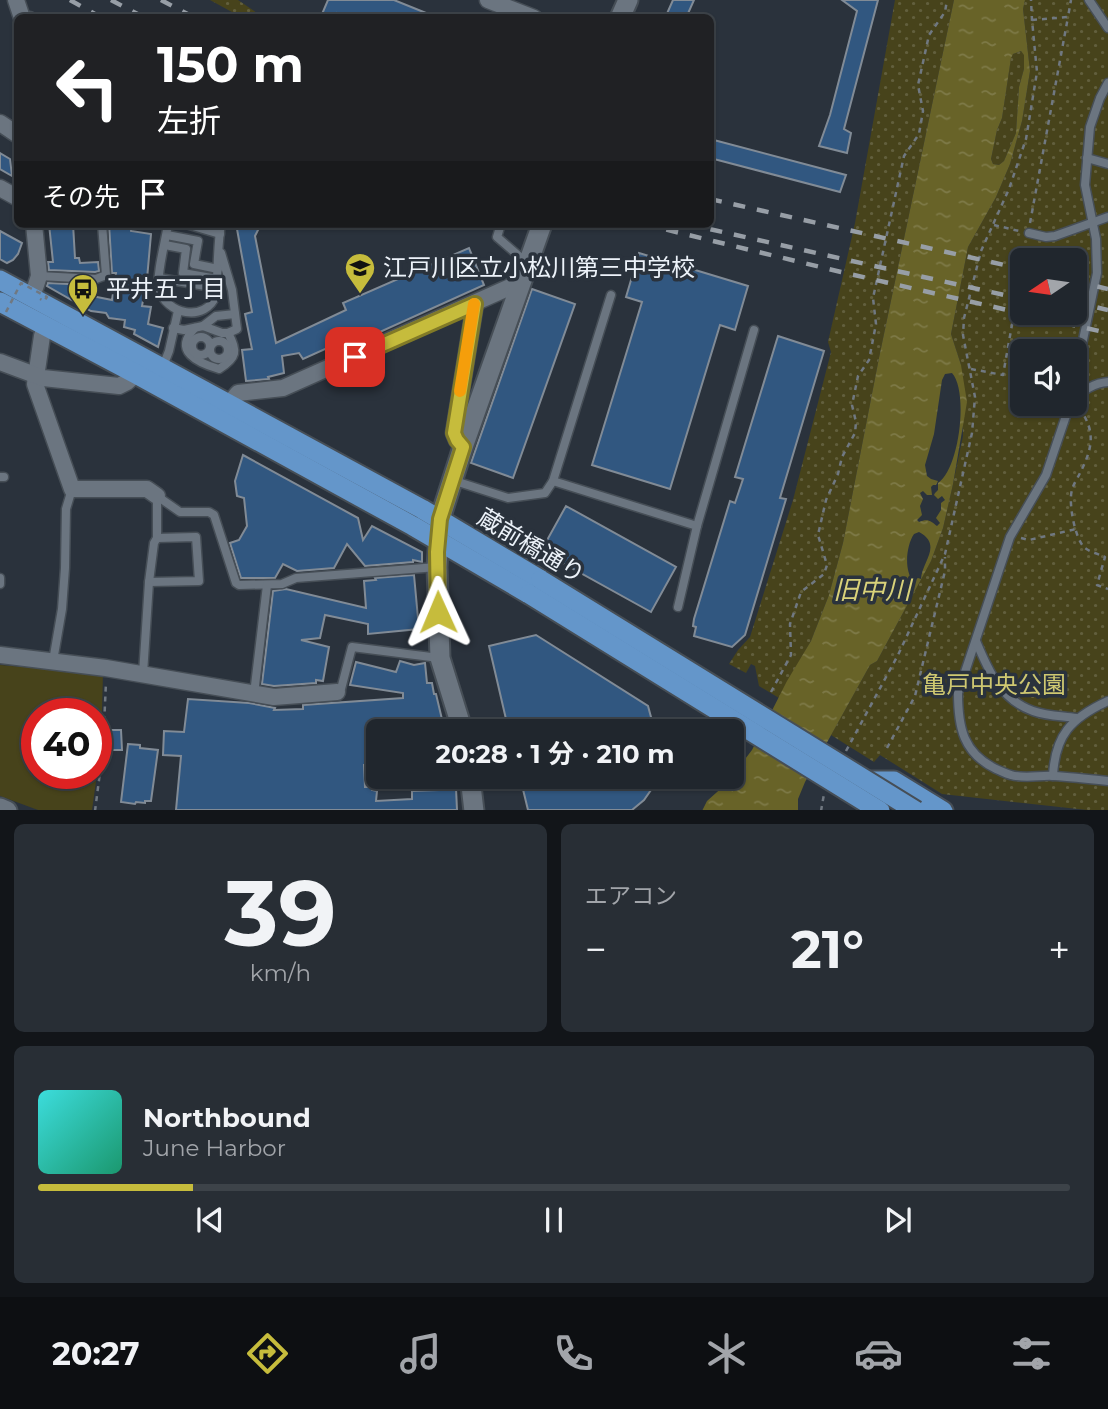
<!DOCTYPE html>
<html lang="ja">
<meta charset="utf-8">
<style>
:root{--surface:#20262d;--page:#282e35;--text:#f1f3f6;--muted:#a2a5aa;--line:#3d4349;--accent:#c6bc3c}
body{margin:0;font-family:Montserrat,"Noto Sans JP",sans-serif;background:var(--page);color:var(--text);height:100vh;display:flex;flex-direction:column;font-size:26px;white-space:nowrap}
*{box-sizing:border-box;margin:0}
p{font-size:23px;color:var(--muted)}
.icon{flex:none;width:38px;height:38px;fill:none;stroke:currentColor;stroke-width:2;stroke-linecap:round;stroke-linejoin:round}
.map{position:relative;height:810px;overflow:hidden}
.side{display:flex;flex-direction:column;gap:14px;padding:14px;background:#121519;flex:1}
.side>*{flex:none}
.guide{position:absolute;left:14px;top:14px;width:700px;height:214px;border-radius:10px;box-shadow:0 2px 5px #0004,0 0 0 2px var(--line);background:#202124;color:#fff;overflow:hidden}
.needle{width:46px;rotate:257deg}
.buttons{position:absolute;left:1010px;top:248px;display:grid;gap:14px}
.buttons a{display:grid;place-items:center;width:77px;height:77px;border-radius:10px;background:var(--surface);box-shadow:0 2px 5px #0004,0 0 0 2px var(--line);font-size:35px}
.speed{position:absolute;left:21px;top:698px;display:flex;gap:14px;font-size:35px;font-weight:700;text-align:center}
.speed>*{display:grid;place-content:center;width:91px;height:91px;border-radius:50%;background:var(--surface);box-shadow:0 2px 5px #0004,0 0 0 2px var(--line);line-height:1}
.speed .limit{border:10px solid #d22;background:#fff;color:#111}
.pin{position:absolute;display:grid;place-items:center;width:60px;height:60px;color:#fff;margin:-30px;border-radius:14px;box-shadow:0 4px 10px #0006}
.me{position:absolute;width:77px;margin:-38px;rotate:359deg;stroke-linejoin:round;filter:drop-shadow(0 0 5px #0008)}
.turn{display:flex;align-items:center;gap:24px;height:147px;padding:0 28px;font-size:32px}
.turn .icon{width:91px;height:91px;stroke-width:2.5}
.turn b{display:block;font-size:49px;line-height:60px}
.then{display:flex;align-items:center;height:66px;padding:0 28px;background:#0003;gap:14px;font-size:26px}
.big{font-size:52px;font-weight:700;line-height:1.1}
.side .widget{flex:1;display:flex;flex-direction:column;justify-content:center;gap:10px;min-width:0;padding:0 24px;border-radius:10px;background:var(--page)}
.side .dial{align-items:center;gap:0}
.dial b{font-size:91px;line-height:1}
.song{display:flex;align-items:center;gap:21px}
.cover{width:84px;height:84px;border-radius:10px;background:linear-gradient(135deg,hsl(180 70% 55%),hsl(160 70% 35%))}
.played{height:7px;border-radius:4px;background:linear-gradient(90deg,var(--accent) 15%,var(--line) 15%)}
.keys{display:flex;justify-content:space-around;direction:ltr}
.heat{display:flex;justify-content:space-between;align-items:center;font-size:38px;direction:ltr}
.side .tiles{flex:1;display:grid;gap:14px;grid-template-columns:1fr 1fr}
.widget:last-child{grid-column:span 2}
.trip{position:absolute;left:366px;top:719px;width:378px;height:70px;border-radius:10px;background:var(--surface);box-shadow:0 2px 5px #0004,0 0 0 2px var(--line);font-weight:700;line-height:70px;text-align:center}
.dock{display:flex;height:112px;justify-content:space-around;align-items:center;background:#0d0f12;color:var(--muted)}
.dock .icon{width:49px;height:49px}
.dock .on{color:var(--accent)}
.dock b{font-size:32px;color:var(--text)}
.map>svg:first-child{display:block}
.green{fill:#47431b;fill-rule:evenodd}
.park{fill:url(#park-dots);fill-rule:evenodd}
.water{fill:url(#water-ripples);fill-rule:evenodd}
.building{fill:#315780;stroke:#818b96;stroke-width:2}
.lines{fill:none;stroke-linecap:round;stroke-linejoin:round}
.service-casing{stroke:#464e56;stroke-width:11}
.minor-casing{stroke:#464e56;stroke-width:19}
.tertiary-casing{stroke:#464e56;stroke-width:23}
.primary-casing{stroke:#464e56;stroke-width:23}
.path{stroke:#707881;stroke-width:2.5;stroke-dasharray:5 5;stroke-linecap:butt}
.service{stroke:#6b7580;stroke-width:8}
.minor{stroke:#6b7580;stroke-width:16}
.tertiary{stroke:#6b7580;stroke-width:19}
.primary{stroke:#6496ca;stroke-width:19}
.rail{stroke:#979ea6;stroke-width:4.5;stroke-dasharray:12 12;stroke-linecap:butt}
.primary-bridge-casing{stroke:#464e56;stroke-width:23;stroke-linecap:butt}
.path-bridge{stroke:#707881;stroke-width:2.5;stroke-dasharray:5 5;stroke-linecap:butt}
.primary-bridge{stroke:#6496ca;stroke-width:19}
.route-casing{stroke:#817a27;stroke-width:18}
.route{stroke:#c6bc3c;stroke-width:12}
.slow{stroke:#f59e0b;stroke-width:12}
.labels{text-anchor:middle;stroke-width:7;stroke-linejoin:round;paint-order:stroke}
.poi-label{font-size:24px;fill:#ecf2f9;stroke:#2a323c;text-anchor:start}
.street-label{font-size:24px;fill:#ecf2f9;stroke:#2a323c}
.park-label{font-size:24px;fill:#cfc871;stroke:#2a323c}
.water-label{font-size:26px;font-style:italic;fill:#d9d27a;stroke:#2a323c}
</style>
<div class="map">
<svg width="1108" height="811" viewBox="0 0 1108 811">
<defs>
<pattern id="park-dots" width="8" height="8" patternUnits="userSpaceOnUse" patternTransform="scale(1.75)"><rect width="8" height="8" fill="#47431b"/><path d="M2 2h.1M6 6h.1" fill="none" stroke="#625f3d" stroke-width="1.8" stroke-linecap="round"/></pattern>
<pattern id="water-ripples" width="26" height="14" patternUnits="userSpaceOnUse" patternTransform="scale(1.75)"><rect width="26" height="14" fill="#686328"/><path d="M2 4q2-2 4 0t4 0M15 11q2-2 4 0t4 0" fill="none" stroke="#7e7a48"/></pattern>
</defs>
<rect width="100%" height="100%" fill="#2a323c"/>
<path class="green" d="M0,665L103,674L101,746L92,810H38L0,796ZM37,714H96V774H37Z"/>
<g class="park">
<path d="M210,0H238L257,13L254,17H241Z"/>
<path d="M895,0H954L879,358L843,543L829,595L811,641L779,698L759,686L755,666L751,664L746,673L729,664L738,650L750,637L793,500L831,352L828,342L855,223Z"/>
<path d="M1025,0H1108V810H1087L942,794L880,755L874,762L831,735L870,665L877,661L931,561L943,528L953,484L963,436L961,365L951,334L968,247L996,197L1010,164L1022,121L1030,71L1023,9ZM1022,261H1074V313H1022ZM1022,352H1074V404H1022Z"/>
<path d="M1021,51L1024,54V69L1019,87L1016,133L1004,161L999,165L993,164L991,159L997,130L1002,118L1011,57L1013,54Z"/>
</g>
<path class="water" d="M954,0H1025L1023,9L1030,71L1022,121L1010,164L996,197L968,247L951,334L961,365L967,402L953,484L943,528L931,561L877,661L870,665L805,782L798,799V810L702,811L707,801L726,784L752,750L787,681L811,641L829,595L843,543L879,358ZM1021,51L1024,55V69L1019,87L1016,133L1004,161L999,165L993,164L991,159L997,130L1002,118L1011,58L1013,54ZM952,373C969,392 959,470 938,483V490L935,493L934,495L938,499L942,496L945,500L941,503V510L936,518L940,523L937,526C931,521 928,518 919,522L917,520L922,515L920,506L923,499L920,493L923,491L927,495H932L931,487L933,485H936L938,481L931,479L927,476L925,465L934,434L942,380L945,374ZM919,532C943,545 922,561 921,579L918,578L913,581C904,570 906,546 914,534Z"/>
<g class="building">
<path d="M328,0H394L436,17L348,18L337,13L335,18H329L322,14Z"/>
<path d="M673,0H694L686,18H665Z"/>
<path d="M842,0H878L844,129L851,133L847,153L819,146L830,115L857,11Z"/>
<path d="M710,139L846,175L840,192L710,158Z"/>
<path d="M0,153L10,159L12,176L0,169Z"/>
<path d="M49,224H73L75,258H79L80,263L98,262L99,271L95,272L49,270L48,262H53Z"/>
<path d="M109,224H131V231L151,234L147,279L142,306L151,307L148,324L163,328L158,347L134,334L135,330L124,327L125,320L109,318L106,313L91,311L47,286L48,283L88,285L87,295L112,300L116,273H112Z"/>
<path d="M239,224H261L255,236L276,343L346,310L343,303L469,248L484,285L360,341L358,337L337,347L336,344L303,359L299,353L282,356L284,373L268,377L269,379L246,381L242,350L252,349L245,314L252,312L237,229Z"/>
<path d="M0,231L22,243L18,254L13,260L7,263L0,259Z"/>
<path d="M639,253L748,286L735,330L720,325L670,489L592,465L642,302L626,297Z"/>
<path d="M532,289L575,304L513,478L471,463Z"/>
<path d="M778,336L824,351L780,498L786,499L745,635L732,647L694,636L696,627L693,626L694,619L730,501L735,503L743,479L735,477Z"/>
<path d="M243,455L358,518L363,540L372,526L422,552V562L413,560V562L365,566L347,544L334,568L297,571L283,564L275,578H241L230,543L239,540L247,526L244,498L237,496L235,481Z"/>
<path d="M566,506L676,567L651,612L541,551Z"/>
<path d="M414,575L419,629L368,634V624L325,615L320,638L301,640L329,647L323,681L316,680V683L274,686L262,684L273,591L286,589L366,608L364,581L376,580L375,578Z"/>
<path d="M536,635L648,706L655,732H509L489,646Z"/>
<path d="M400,661L414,665L425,663L427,683H432L434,694H436L445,732H378V765H364L365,787H372V790L377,791L376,801L412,799V791L438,790L436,783L441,781L440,777H454L457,787L456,788L457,810H176L181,756L163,755L164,731L184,732L188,699L249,703L275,708L274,710L303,709V705L403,698V693L350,685L356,662L396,672Z"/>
<path d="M108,730H121L122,750H108Z"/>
<path d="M128,744L140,745V748L158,750L151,801H145V803L136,802L135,804L121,802Z"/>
<path d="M520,777H660L644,800L632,810H528Z"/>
</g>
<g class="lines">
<g class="service-casing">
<g id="service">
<path d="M1089,0L1108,28"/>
<path d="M30,16L34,18"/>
<path d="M1087,158L1108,164"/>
<path d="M168,224C166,239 156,275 159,288C165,315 206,323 216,295C218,290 217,283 217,278C218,261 218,241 221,224"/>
<path d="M186,224L220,234"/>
<path d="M501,224L497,237L527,263"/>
<path d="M1029,233L1046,237L1055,236L1108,217"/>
<path d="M167,235L198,241L194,264L218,269"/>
<path d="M165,245L186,249L183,273L217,279"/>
<path d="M39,276L96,279L106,275L102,224"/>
<path d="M159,278L217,288"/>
<path d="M203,326L216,316L235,314"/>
<path d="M173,328L184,330L203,326L222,333H228L237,329L232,290L221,253"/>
<path d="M195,328C172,351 198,363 219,369C237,358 238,351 228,333"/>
<circle cx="201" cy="346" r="9"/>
<circle cx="219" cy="350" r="9"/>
<path d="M162,369L169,351L178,311"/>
<path d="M1074,383L1097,273L1096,239L1085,185L1090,127L1100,98L1108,83"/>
<path d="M1074,399C1084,390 1094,383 1108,382"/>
<path d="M1070,404L1046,475L1010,537L958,693C958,727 963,753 996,769C1001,771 1006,774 1011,775C1024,779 1041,775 1054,776C1072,777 1090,779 1108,781"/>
<path d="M0,477H4"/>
<path d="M452,480L508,498L545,493L553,481L611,295"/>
<path d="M553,481L697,526"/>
<path d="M157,496L180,512H209L214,515L236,583L239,585L282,584L296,578L437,567"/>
<path d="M0,578V584"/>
<path d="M149,582L199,581L196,537L157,538"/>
<path d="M678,607L697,526L754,330"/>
<path d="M976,641C988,670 1001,700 1033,711C1046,716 1062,716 1076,718"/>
<path d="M53,661L62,609L65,568L66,509L72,489"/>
<path d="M143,674L149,582L154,543L157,538V496"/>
<path d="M337,692L341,689L352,647L439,658"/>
<path d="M254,694L267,585"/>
<path d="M1053,776C1055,735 1071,718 1108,701"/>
</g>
</g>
<g class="minor-casing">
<g id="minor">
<path d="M16,0L22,18"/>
<path d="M488,0L534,18"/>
<path d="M0,123L18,135"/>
<path d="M0,188L18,198"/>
<path d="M32,297L39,276L34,224"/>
<path d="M45,326L42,336L35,384L72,489H147L157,496"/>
<path d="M0,362L43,378L119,386L127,382L136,374"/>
<path d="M228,405L238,393L283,388L521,282"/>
<path d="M463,447L457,440L454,433L475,304"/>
<path d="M0,655L106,668L274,697L337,692"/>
</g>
</g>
<g class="tertiary-casing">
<g id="tertiary">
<path d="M620,18L628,0"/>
<path d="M463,732L440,658L437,567L440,519L463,447L542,224"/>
<path d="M470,777L474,811"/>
<path d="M0,808L7,811"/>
</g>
</g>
<g class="primary-casing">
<g id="primary">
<path d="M0,280L422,509L541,580"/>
<path d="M0,302L136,374L413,526L529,594"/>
<path d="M867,781H894L943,811"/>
</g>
</g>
<g class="path">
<path d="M1032,20L1068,17L1071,0"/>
<path d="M1030,223L1068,17"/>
<path d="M994,225L1019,231"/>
<path d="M1023,261L1027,244"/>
<path d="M971,369L1003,375L1022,269"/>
<path d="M1079,408C1097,432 1092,450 1079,475C1077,479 1073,485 1072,490C1068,502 1075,540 1085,548C1090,552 1099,554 1105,557L1097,585L1108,589"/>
<path d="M1021,538L1029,540L1076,529"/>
<path d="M771,692L791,655L790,624L801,592L824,574L827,565L818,535L826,500L838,474L842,457L855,433L856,422L852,405L858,376L869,360L876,324L873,298L904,156L919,134L923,111L918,85L929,35L945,12L947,0"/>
<path d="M887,748L915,696L945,571V557"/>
<path d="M846,751L898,655L945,554L972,433L975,397L963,335L964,318L981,251L1009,189L1026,139L1037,72L1032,20L1031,0"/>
<path d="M95,811L103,749L106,682"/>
<path d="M821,811L824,794"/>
</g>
<use href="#service" class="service"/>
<use href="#minor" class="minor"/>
<use href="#tertiary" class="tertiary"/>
<use href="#primary" class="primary"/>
<g class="rail">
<path d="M70,0L102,18"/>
<path d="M111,0L145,18"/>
<path d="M161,0L195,18"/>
<path d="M710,199L1022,269"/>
<path d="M643,224L841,272L1108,333"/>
<path d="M687,224L1022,299"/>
<path d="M1074,281L1108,289"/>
<path d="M1074,302L1108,310"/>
</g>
<g class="primary-bridge-casing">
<g id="primary-bridge">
<path d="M541,580L916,811"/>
<path d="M529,594L880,811"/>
</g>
</g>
<path class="path-bridge" d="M6,312L21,283L47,297L44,301L40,299"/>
<use href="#primary-bridge" class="primary-bridge"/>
</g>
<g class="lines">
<g class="route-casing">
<path id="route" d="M355,357L475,304L454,433L457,440L463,447L440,519L437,552L438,612"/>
</g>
<use href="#route" class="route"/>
<path class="slow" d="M460,391L474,304"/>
</g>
<defs>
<g id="school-pin" transform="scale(1.575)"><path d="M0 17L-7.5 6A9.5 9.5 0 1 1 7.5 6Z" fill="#c6bc3c" stroke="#2a323c"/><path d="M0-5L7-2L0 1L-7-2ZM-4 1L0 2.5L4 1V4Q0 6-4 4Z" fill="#111"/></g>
<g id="bus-pin" transform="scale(1.575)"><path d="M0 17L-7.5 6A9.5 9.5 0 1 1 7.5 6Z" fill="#c6bc3c" stroke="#2a323c"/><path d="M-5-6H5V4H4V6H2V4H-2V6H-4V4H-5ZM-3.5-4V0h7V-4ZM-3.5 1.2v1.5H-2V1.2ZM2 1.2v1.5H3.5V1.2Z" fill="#111"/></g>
</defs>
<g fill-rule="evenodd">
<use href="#school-pin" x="360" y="268"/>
<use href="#bus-pin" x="83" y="289"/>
</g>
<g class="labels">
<g class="poi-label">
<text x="383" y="276">江戸川区立小松川第三中学校</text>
<text x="106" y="297">平井五丁目</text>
</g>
<g class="street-label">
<text transform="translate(531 546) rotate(31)" y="8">蔵前橋通り</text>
</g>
<g class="park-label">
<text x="994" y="693">亀戸中央公園</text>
</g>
<g class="water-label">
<text x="872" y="599">旧中川</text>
</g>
</g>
</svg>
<div class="buttons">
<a><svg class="needle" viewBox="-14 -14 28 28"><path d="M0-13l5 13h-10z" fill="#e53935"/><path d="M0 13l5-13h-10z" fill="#a2a5aa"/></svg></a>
<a><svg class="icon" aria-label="sound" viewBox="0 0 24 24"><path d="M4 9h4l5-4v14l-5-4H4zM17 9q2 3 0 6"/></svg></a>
</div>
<div class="speed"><div class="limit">40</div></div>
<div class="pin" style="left:355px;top:357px;background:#d93025"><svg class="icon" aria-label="arrive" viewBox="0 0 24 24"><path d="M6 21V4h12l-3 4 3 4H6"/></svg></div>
<svg class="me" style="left:438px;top:612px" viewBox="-20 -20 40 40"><path d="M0-17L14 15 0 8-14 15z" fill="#c6bc3c" stroke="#fff" stroke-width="4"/></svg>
<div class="trip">20:28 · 1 分 · 210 m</div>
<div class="guide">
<div class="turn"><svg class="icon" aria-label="left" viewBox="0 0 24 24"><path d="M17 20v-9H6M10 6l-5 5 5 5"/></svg><div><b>150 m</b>左折</div></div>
<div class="then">その先<svg class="icon" aria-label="arrive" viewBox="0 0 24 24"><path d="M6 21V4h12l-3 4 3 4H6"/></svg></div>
</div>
</div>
<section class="side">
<div class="tiles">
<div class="widget dial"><b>39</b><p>km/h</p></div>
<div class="widget"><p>エアコン</p>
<div class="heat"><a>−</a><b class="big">21°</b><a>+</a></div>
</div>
<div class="widget">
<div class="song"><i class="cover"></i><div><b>Northbound</b><p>June Harbor</p></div></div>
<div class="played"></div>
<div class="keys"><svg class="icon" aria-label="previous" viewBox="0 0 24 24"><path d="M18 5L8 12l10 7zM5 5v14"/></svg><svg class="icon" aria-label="pause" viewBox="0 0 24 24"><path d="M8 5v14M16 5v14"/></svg><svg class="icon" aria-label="next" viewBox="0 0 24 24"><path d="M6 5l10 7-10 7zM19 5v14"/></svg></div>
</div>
</div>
</section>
<nav class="dock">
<b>20:27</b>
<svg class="icon on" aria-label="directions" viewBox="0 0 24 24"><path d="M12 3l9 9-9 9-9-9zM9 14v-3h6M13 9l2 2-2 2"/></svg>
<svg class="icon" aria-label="music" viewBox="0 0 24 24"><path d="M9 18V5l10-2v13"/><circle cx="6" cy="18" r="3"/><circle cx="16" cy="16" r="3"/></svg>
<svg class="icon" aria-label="phone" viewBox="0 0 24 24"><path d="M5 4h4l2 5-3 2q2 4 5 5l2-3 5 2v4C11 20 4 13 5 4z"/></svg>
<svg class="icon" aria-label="climate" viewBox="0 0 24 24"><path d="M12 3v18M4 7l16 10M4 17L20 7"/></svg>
<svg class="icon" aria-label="car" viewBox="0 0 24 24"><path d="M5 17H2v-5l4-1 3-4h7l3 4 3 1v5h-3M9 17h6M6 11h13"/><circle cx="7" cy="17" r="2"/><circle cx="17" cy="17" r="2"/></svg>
<svg class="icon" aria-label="filters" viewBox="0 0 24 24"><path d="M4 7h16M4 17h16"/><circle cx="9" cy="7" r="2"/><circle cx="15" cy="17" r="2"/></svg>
</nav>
